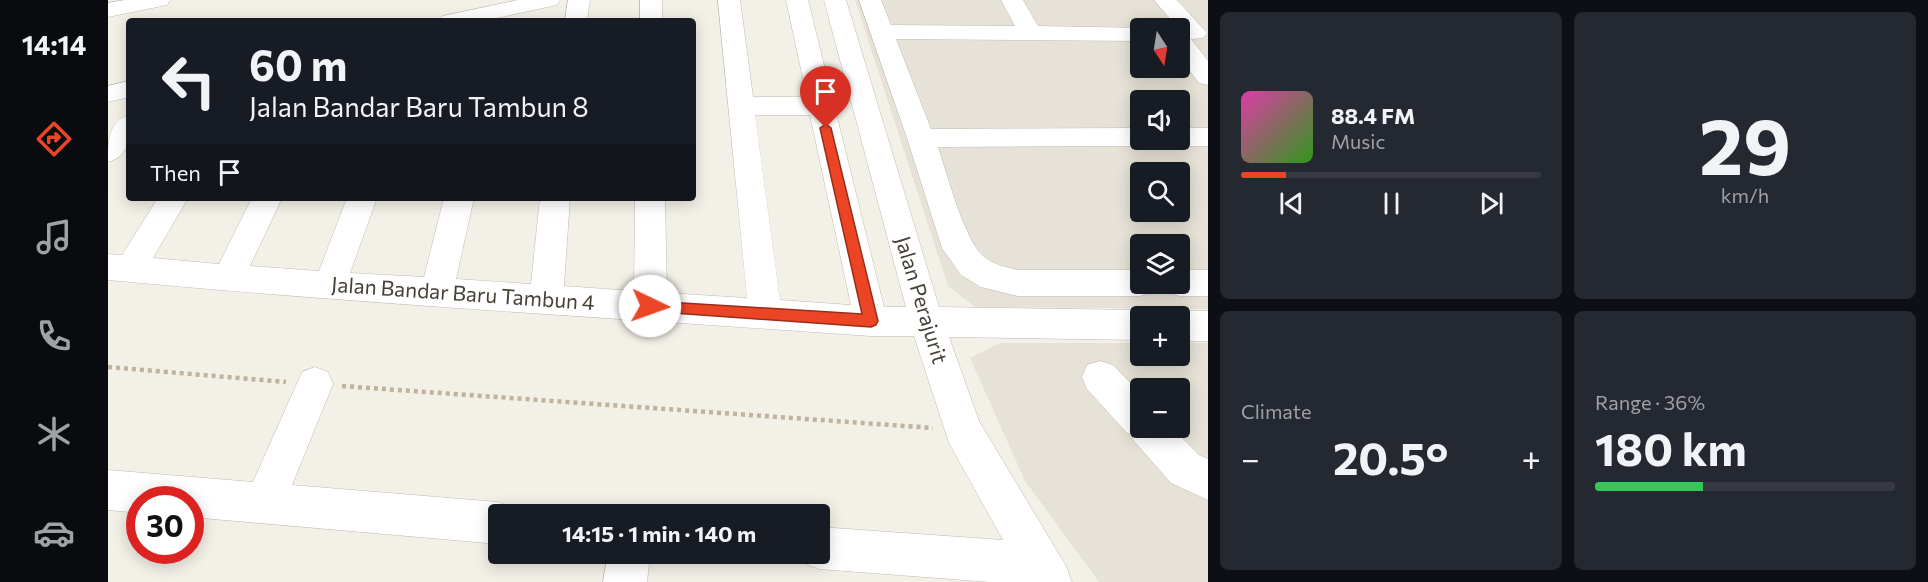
<!DOCTYPE html>
<meta charset="utf-8">
<style>
:root{--surface:#171b24;--page:#242831;--text:#f1f3f6;--muted:#9ea1a6;--line:#363941;--accent:#ec4526}
body{margin:0;font-family:Commissioner,sans-serif;background:var(--page);color:var(--text);height:100vh;display:flex;flex-direction:column;font-size:22px;white-space:nowrap}
*{box-sizing:border-box;margin:0}
p{font-size:20px;color:var(--muted)}
.icon{flex:none;width:33px;height:33px;fill:none;stroke:currentColor;stroke-width:2;stroke-linecap:round;stroke-linejoin:round}
.map{position:relative;flex:1;overflow:hidden}
.drawer{display:flex;flex-direction:column;gap:12px;padding:12px;background:#0d0f14;width:720px}
.drawer>*{flex:none}
.hud{position:absolute;left:18px;top:18px;width:570px;height:183px;border-radius:6px;box-shadow:0 3px 15px #0003;background:#171b24;color:var(--text);overflow:hidden}
.needle{width:39px;rotate:168deg}
.tools{position:absolute;left:1022px;top:18px;display:grid;gap:12px}
.tools a{display:grid;place-items:center;width:60px;height:60px;border-radius:6px;background:var(--surface);box-shadow:0 3px 15px #0003;font-size:30px}
.speed{position:absolute;left:18px;top:486px;display:flex;gap:12px;font-size:30px;font-weight:700;text-align:center}
.speed>*{display:grid;place-content:center;width:78px;height:78px;border-radius:50%;background:var(--surface);box-shadow:0 3px 15px #0003;line-height:1}
.speed .limit{border:9px solid #d22;background:#fff;color:#111}
.pin{position:absolute;display:grid;place-items:center;width:51px;height:51px;color:#fff;margin:-62px -26px;border-radius:50% 50% 50% 0;rotate:-45deg;box-shadow:0 0 6px #0007}
.pin .icon{rotate:45deg}
.me{position:absolute;width:66px;margin:-33px;rotate:93deg;stroke-linejoin:round;filter:drop-shadow(0 0 4px #0008)}
.turn{display:flex;align-items:center;gap:21px;height:126px;padding:0 24px;font-size:27px}
.turn .icon{width:78px;height:78px;stroke-width:2.5}
.turn b{display:block;font-size:42px;line-height:51px}
.then{display:flex;align-items:center;height:57px;padding:0 24px;background:#0003;gap:12px;font-size:22px}
.big{font-size:45px;font-weight:700;line-height:1.1}
.drawer .widget{flex:1;display:flex;flex-direction:column;justify-content:center;gap:9px;min-width:0;padding:0 21px;border-radius:9px;background:var(--page)}
.drawer .dial{align-items:center;gap:0}
.dial b{font-size:78px;line-height:1}
.song{display:flex;align-items:center;gap:18px}
.cover{width:72px;height:72px;border-radius:9px;background:linear-gradient(135deg,hsl(320 70% 55%),hsl(110 70% 35%))}
.played{height:6px;border-radius:3px;background:linear-gradient(90deg,var(--accent) 15%,var(--line) 15%)}
.keys{display:flex;justify-content:space-around;direction:ltr}
.heat{display:flex;justify-content:space-between;align-items:center;font-size:33px;direction:ltr}
.charge{height:9px;border-radius:4px;background:linear-gradient(90deg,#34c759 36%,var(--line) 0)}
.drawer .tiles{flex:1;display:grid;gap:12px;grid-template-columns:repeat(2,1fr)}
.trip{position:absolute;left:380px;top:504px;width:342px;height:60px;border-radius:6px;background:var(--surface);box-shadow:0 3px 15px #0003;font-weight:700;line-height:60px;text-align:center}
main{display:flex;flex:1;min-height:0}
.menu{display:flex;flex-direction:column;width:108px;justify-content:space-around;align-items:center;background:#090b0e;color:var(--muted)}
.menu .icon{width:42px;height:42px}
.menu .active{color:var(--accent)}
.menu b{font-size:27px;color:var(--text)}
.map>svg:first-child{display:block}
.residential{fill:#e7e2d7;fill-rule:evenodd}
.lines{fill:none;stroke-linecap:round;stroke-linejoin:round}
.minor-casing{stroke:#c1bbae;stroke-width:1}
.path{stroke:#bfb39d;stroke-width:4.5;stroke-dasharray:4 4;stroke-linecap:butt}
.minor{fill:#fff;fill-rule:evenodd}
.route{fill:#ec4526;stroke:#992d19;stroke-width:1.5}
.labels{text-anchor:middle;stroke-width:4.5;stroke-linejoin:round;paint-order:stroke}
.street-label{font-size:21px;fill:#464037;stroke:#fff}
</style>
<main>
<nav class="menu">
<b>14:14</b>
<svg class="icon active" aria-label="directions" viewBox="0 0 24 24"><path d="M12 3l9 9-9 9-9-9zM9 14v-3h6M13 9l2 2-2 2"/></svg>
<svg class="icon" aria-label="music" viewBox="0 0 24 24"><path d="M9 18V5l10-2v13"/><circle cx="6" cy="18" r="3"/><circle cx="16" cy="16" r="3"/></svg>
<svg class="icon" aria-label="phone" viewBox="0 0 24 24"><path d="M5 4h4l2 5-3 2q2 4 5 5l2-3 5 2v4C11 20 4 13 5 4z"/></svg>
<svg class="icon" aria-label="climate" viewBox="0 0 24 24"><path d="M12 3v18M4 7l16 10M4 17L20 7"/></svg>
<svg class="icon" aria-label="car" viewBox="0 0 24 24"><path d="M5 17H2v-5l4-1 3-4h7l3 4 3 1v5h-3M9 17h6M6 11h13"/><circle cx="7" cy="17" r="2"/><circle cx="17" cy="17" r="2"/></svg>
</nav>
<div class="map">
<svg width="1100" height="582" viewBox="0 0 1100 582">
<rect width="100%" height="100%" fill="#f3f0e8"/>
<g class="residential">
<path d="M747,0H1100V309L867,307L840,286ZM1032,28H1071V68H1032ZM1032,100H1071V140H1032ZM1032,172H1071V212H1032ZM1032,244H1071V284H1032Z"/>
<path d="M892,343H1032V356H1071V343H1100V582H991L917,481L862,358ZM1032,388H1071V428H1032Z"/>
</g>
<g class="lines">
<g class="minor-casing">
<g id="minor">
<path d="M17,0H62L59,5L0,17V3Z"/>
<path d="M410,0H452L449,5L375,21H332L335,16Z"/>
<path d="M460,0H482L479,21H457Z"/>
<rect x="532" y="0" width="22" height="21"/>
<path d="M610,0H632L645,97H699L678,0H700L776,307H798L716,0H738L831,307L1032,310L1044,315L1045,316H1032V340L841,337L871,421L958,566L964,582H882L711,569L696,563L692,554H711V527L895,540L841,443L806,336H763C508,318 254,304 0,280V254L14,255L50,198H80L45,258L111,264L144,198H174L142,266L211,271L239,198H269L242,273L316,277L336,198H366L348,279L423,284L432,198H462L456,286L526,291L527,198H557L559,293L639,298ZM647,115H702L743,305L672,300Z"/>
<path d="M751,0H773L783,25L907,26L893,0H915L930,26L1038,28H1032V41L788,39L823,129L1032,128V140H1044L1042,144L1032,146L830,147C839,174 856,239 875,256C885,265 898,267 910,270H1032V284H1048L1044,292L1032,296H910L873,287L853,275L834,248L799,138Z"/>
<path d="M1046,0H1069L1099,33L1095,38L1083,39L1100,61V85L1091,83L1071,56V33L1075,34Z"/>
<path d="M21,81V97L0,102V86Z"/>
<path d="M21,115C21,136 24,155 0,162C0,142 0,121 21,115Z"/>
<path d="M1071,128H1100V146H1071L1061,144L1059,140H1071Z"/>
<path d="M1071,270H1100V296H1071L1059,292L1055,284H1071Z"/>
<path d="M1071,311H1100V341H1071V316H1058Z"/>
<path d="M992,361L1005,365L1032,393V428H1064L1091,455L1100,459V500L1063,483L1026,441L1023,434L1019,433L979,389L974,377L979,365Z"/>
<path d="M207,367L220,372L225,384L184,485L390,502L405,508L407,514H390V544L82,517V500H32V513L0,510V470L145,482L194,372Z"/>
<path d="M500,554H542L539,582H495Z"/>
</g>
</g>
<g class="path">
<path d="M0,367L178,382"/>
<path d="M234,386L825,428"/>
</g>
<use href="#minor" class="minor"/>
</g>
<path class="route" d="M718,124L723,128L770,321L768,325L763,327L537,311L535,306L537,302L542,301L754,314L712,128Z"/>
<g class="labels">
<g class="street-label">
<text transform="translate(355 294) rotate(4)" y="7">Jalan Bandar Baru Tambun 4</text>
<text transform="translate(813 300) rotate(73)" y="7">Jalan Perajurit</text>
</g>
</g>
</svg>
<div class="tools">
<a><svg class="needle" viewBox="-14 -14 28 28"><path d="M0-13l5 13h-10z" fill="#e53935"/><path d="M0 13l5-13h-10z" fill="#9ea1a6"/></svg></a>
<a><svg class="icon" aria-label="sound" viewBox="0 0 24 24"><path d="M4 9h4l5-4v14l-5-4H4zM17 9q2 3 0 6"/></svg></a>
<a><svg class="icon" aria-label="search" viewBox="0 0 24 24"><circle cx="10" cy="10" r="6"/><path d="M15 15l6 6"/></svg></a>
<a><svg class="icon" aria-label="layers" viewBox="0 0 24 24"><path d="M12 4l9 5-9 5-9-5zM3 14l9 5 9-5"/></svg></a>
<a>+</a>
<a>−</a>
</div>
<div class="speed"><div class="limit">30</div></div>
<div class="pin" style="left:718px;top:128px;background:#d93025"><svg class="icon" aria-label="arrive" viewBox="0 0 24 24"><path d="M6 21V4h12l-3 4 3 4H6"/></svg></div>
<svg class="me" style="left:542px;top:306px" viewBox="-20 -20 40 40"><circle r="19" fill="#fff"/><path d="M0-13L10 11 0 6-10 11z" fill="#ec4526"/></svg>
<div class="trip">14:15 · 1 min · 140 m</div>
<div class="hud">
<div class="turn"><svg class="icon" aria-label="left" viewBox="0 0 24 24"><path d="M17 20v-9H6M10 6l-5 5 5 5"/></svg><div><b>60 m</b>Jalan Bandar Baru Tambun 8</div></div>
<div class="then">Then<svg class="icon" aria-label="arrive" viewBox="0 0 24 24"><path d="M6 21V4h12l-3 4 3 4H6"/></svg></div>
</div>
</div>
<section class="drawer">
<div class="tiles">
<div class="widget">
<div class="song"><i class="cover"></i><div><b>88.4 FM</b><p>Music</p></div></div>
<div class="played"></div>
<div class="keys"><svg class="icon" aria-label="previous" viewBox="0 0 24 24"><path d="M18 5L8 12l10 7zM5 5v14"/></svg><svg class="icon" aria-label="pause" viewBox="0 0 24 24"><path d="M8 5v14M16 5v14"/></svg><svg class="icon" aria-label="next" viewBox="0 0 24 24"><path d="M6 5l10 7-10 7zM19 5v14"/></svg></div>
</div>
<div class="widget dial"><b>29</b><p>km/h</p></div>
<div class="widget"><p>Climate</p>
<div class="heat"><a>−</a><b class="big">20.5°</b><a>+</a></div>
</div>
<div class="widget"><p>Range · 36%</p><b class="big">180 km</b><div class="charge"></div></div>
</div>
</section>
</main>
